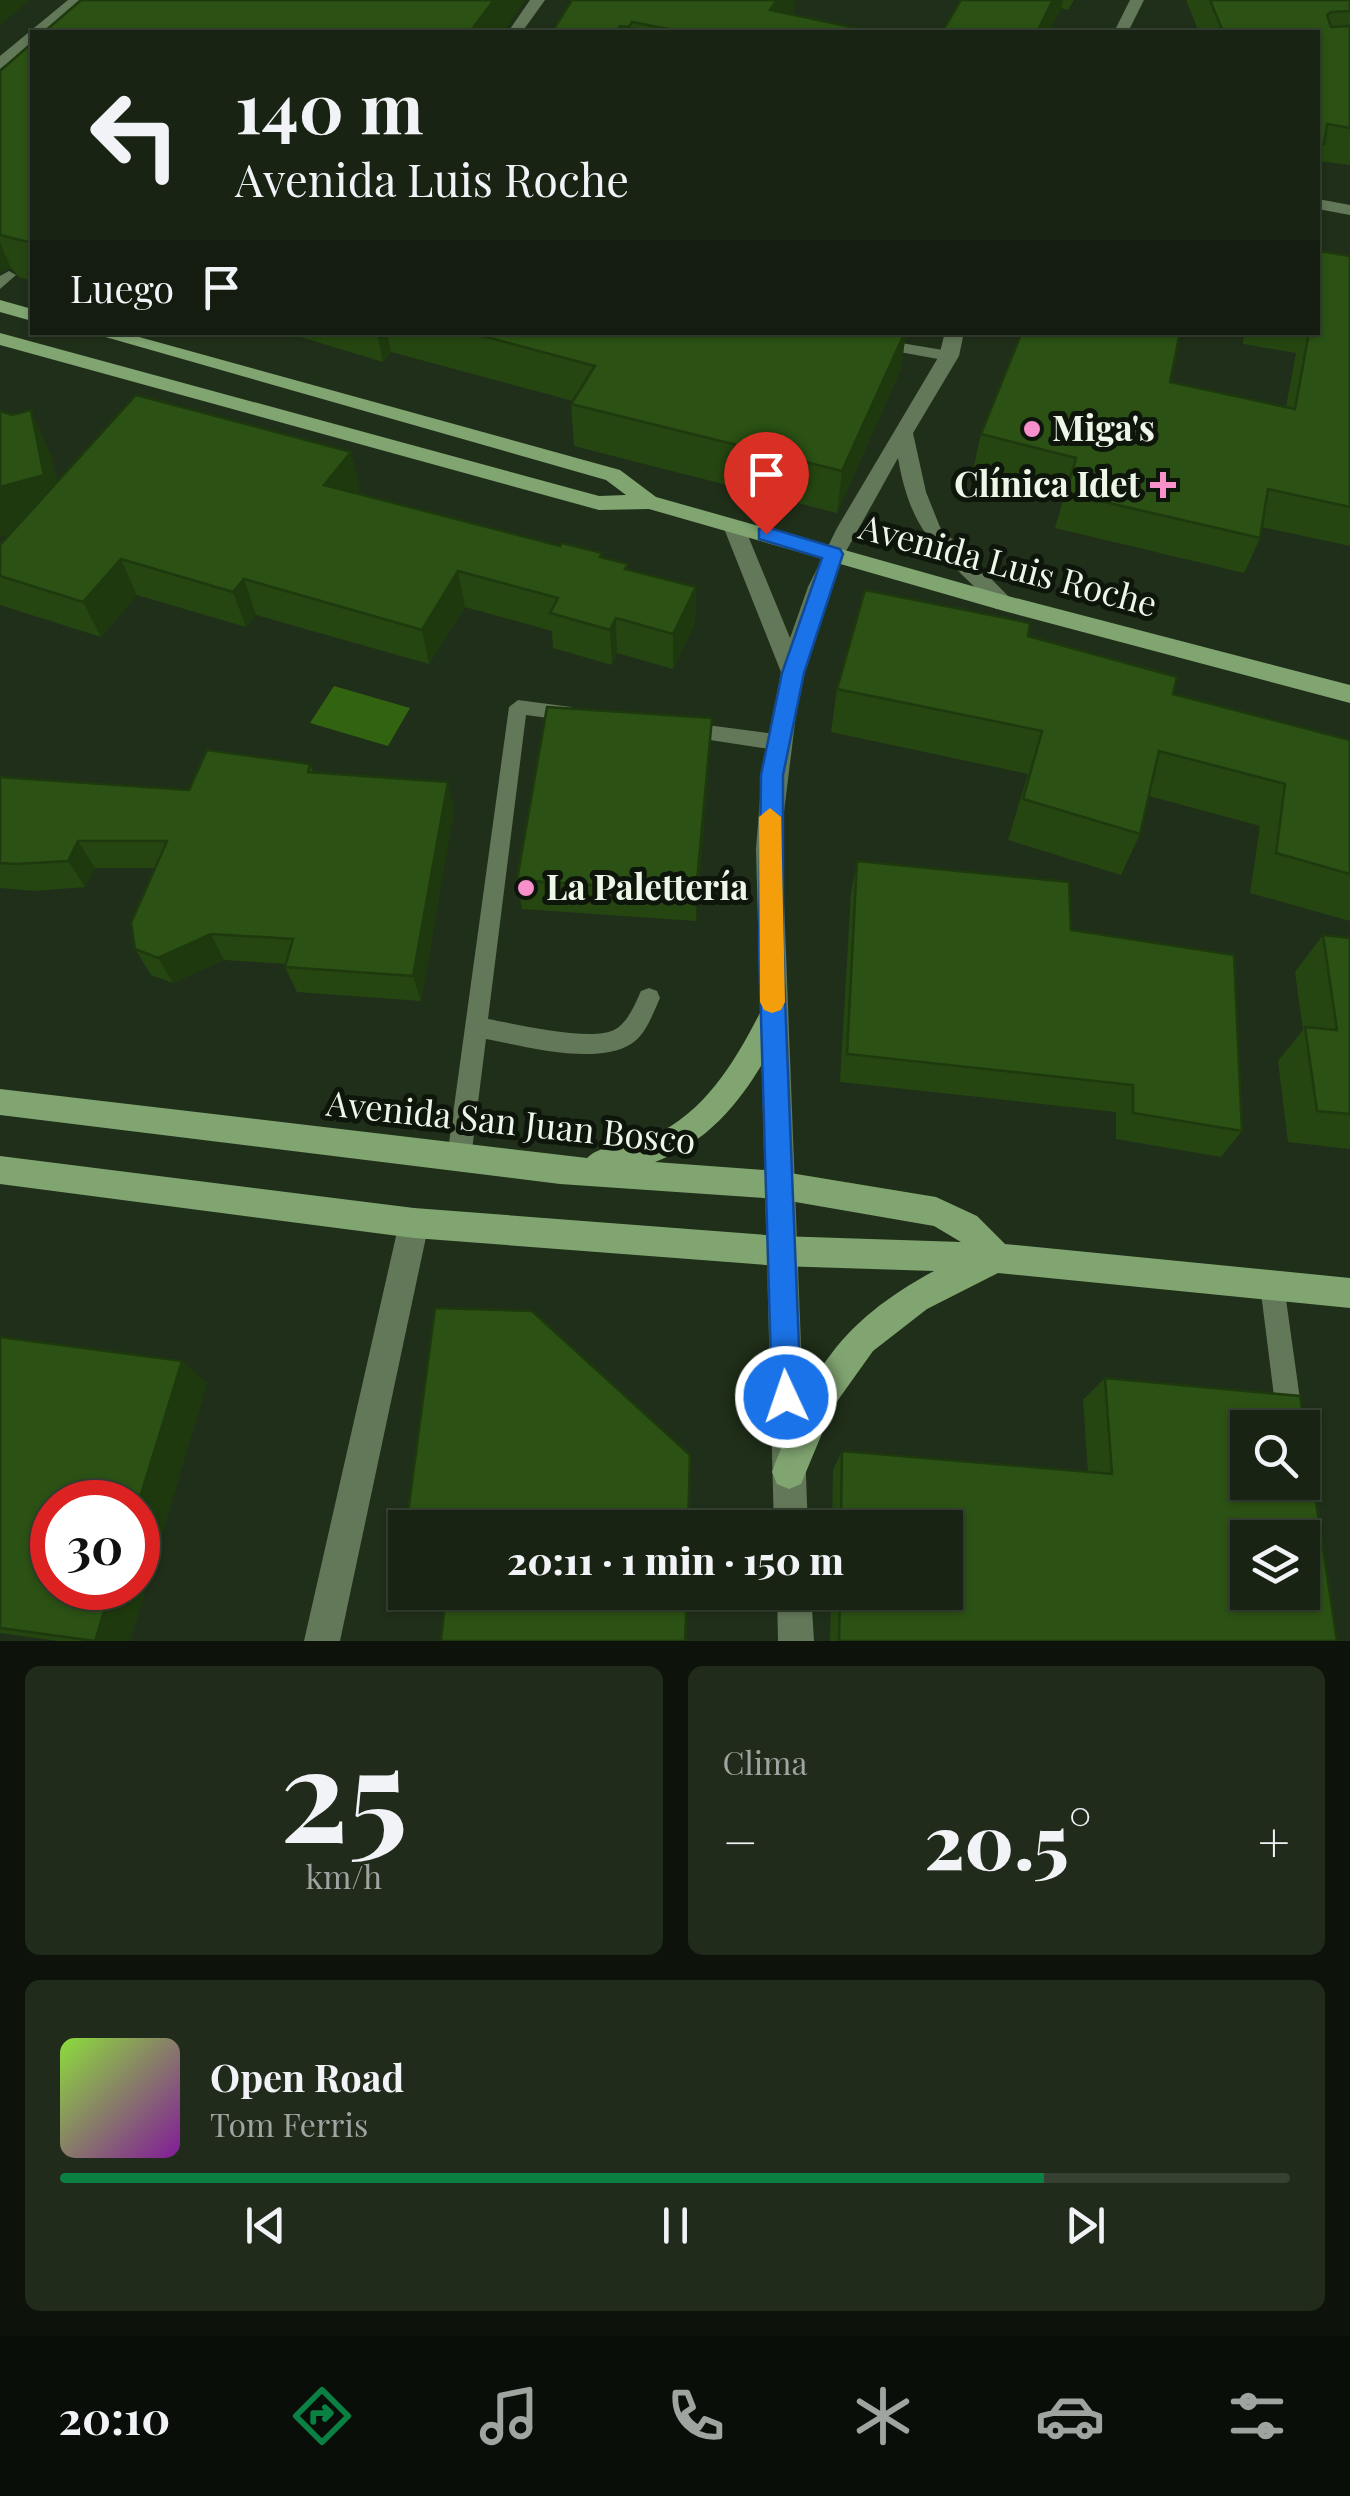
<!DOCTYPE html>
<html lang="es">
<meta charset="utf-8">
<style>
:root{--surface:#182313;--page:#212b1c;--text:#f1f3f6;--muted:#9fa4a0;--line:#364033;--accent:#0b8043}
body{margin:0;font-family:"Playfair Display",serif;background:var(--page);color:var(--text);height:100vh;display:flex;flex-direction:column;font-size:38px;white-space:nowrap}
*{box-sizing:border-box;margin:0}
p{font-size:32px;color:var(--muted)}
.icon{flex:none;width:55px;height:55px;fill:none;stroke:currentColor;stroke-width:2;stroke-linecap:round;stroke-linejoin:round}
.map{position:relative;height:1641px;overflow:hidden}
.details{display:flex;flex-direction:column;gap:25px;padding:25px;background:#0d130a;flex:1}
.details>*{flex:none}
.banner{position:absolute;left:30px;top:30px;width:1290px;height:305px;border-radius:0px;box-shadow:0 2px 8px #0004,0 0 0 2px var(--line);background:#182313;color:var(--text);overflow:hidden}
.fabs{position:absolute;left:1230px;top:1410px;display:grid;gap:20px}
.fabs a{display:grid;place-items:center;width:90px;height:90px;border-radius:0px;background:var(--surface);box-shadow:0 2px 8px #0004,0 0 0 2px var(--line);font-size:50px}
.speed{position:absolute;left:30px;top:1480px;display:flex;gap:20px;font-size:50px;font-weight:700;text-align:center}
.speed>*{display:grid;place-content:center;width:130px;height:130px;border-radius:50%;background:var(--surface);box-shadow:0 2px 8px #0004,0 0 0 2px var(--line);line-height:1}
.speed .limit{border:15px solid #d22;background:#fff;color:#111}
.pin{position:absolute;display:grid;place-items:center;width:85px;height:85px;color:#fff;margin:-102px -42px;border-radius:50% 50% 50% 0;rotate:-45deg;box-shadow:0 0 10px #0007}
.pin .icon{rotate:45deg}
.me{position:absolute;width:110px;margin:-55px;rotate:357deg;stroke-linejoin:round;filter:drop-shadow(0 0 8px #0008)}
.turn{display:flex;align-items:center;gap:35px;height:210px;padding:0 40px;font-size:45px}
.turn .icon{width:130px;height:130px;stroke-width:2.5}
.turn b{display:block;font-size:70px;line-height:85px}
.then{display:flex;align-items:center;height:95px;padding:0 40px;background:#0003;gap:20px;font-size:38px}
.big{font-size:75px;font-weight:800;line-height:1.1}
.details .widget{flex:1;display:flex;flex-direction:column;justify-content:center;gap:15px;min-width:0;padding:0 35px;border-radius:15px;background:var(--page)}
.details .dial{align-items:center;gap:0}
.dial b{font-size:130px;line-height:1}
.song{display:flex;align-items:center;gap:30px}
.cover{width:120px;height:120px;border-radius:15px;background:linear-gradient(135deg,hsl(90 70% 55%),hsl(290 70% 35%))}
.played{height:10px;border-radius:5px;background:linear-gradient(90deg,var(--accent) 80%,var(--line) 80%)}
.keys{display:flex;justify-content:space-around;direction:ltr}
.heat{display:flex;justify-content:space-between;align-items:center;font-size:55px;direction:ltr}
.details .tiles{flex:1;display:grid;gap:25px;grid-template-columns:1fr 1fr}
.widget:last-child{grid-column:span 2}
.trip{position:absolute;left:388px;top:1510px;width:575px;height:100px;border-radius:0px;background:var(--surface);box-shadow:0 2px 8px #0004,0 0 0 2px var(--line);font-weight:800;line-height:100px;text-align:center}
.dock{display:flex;height:160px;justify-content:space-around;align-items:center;background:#0a0e08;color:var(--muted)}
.dock .icon{width:70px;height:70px}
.dock .on{color:var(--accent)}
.dock b{font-size:45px;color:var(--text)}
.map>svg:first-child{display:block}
.water{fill:#326311}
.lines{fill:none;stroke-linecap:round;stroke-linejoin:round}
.lane{fill:#627858;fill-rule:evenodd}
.street{fill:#627858;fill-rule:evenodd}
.secondary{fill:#81a571;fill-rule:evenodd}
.wall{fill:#254611}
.shaded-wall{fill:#1e390e}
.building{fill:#2b5114;stroke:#1e390e;stroke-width:2.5;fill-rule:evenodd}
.route{fill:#1a73e8;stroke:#114b97;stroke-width:2.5}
.slow{fill:#f59e0b}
.poi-dot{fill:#f890cb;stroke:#0e150b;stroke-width:4}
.labels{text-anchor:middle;stroke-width:10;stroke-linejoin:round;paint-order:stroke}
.poi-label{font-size:35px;font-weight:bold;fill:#edf7e8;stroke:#0e150b;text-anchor:start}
.street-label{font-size:35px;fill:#edf7e8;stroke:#0e150b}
</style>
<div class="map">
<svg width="1350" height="1641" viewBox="0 0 1350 1641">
<rect width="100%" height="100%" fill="#202f19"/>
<path class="water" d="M334,686L410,708L388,746L310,723Z"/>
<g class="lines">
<g class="lane">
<path d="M9,271L16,275L0,289V276Z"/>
<path d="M877,339L949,351L957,356L949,361L872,347L869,344Z"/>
<path d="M518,700L571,707L580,714L571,721L526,715L488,1019C515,1024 591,1042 614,1030C628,1023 635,1004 641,991L649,988L657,991L660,998C653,1013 646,1035 631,1044C596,1066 524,1046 486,1039L471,1158L467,1166L459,1169L451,1166L447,1158L509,707Z"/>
<path d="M684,722L776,734L786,742L776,750L684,736L674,729Z"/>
<path d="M1272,1273L1281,1276L1284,1285L1304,1428L1302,1432V1428H1278L1260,1285L1263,1276Z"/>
</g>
<g class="street">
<path d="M68,0H84L47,32H32V44L0,69V56Z"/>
<path d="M530,0H545L522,32H508Z"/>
<path d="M1130,0H1144L1128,32H1114Z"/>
<path d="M1318,199L1350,205V215L1318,209Z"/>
<path d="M945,332H964L959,356L913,433L926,492L940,527L1015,603L1012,609H996C944,553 912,540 898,458L845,553L817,623L798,698L784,812L782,849L808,1528H774L756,849L762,774L781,672L723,526L726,521H742L790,638L808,587L837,528L939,356Z"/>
<path d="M414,1208L425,1213L429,1223L340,1641H304L399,1223L403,1213Z"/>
<path d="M777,1592H811L814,1641H778Z"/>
</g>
<g class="secondary">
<path d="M0,300L32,309V321L0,312Z"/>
<path d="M88,332H121L620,470L656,497L1004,595L1350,685V703L1004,611L649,509L599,510L0,345V333L599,496L626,495L606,480Z"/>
<path d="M773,1004L783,1007L787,1016C758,1078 722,1137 655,1162L778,1171L936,1197L977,1216L1005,1244L1350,1278V1308L998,1273L927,1309L873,1351L833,1407L801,1484L789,1489L777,1484L772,1472C810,1373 838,1323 934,1271L779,1266L414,1238L0,1184V1156L414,1208L779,1236L961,1242L934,1226L778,1199L560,1184L0,1115V1089L587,1158C602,1143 633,1145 653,1136C707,1111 737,1058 763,1007Z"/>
</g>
</g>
<g class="wall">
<path d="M572,0L794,15L874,32H552Z"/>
<path d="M961,0H1074L1068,10L1061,8L1049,32H942Z"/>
<path d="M1186,0H1350V165L1318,161V32H1199Z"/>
<path d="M32,43V281L19,277L11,268L0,272V71Z"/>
<path d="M1350,256V546L1262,527L1260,538L1244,573L1055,528L1065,494L973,470L981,434L1170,382L1286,407L1296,353L1243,344L1244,332H1318Z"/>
<path d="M284,332H906L901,369L837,513L574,446L571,404L573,401L391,352L383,362Z"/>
<path d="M0,411L51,455L57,482L360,489L356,493L628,564V570L696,587L695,623L673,669L617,653L612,665L553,648L552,631L465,607L429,664L256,615L246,627L137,595L101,637L0,605V545L9,534L0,537Z"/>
<path d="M1028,636L1173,694L1350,740V921L1250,893L1260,826L1149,796L1140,834L1121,875L1008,840L1028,774L831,732L837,689Z"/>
<path d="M712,718L710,749L696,921L522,909L517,880Z"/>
<path d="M310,764L313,772L448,782L454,810L421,1001L297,992L285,967L286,964L224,960L173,983L151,975L135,949L155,868H95L85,887L35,891L0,888V777L189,790Z"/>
<path d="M857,861L1071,930L1242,1131L1221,1157L1116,1139V1112L840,1082L851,893Z"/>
<path d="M1323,935L1350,938V1149L1288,1142L1278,1061L1303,1030L1295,972Z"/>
<path d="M0,1337L207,1383L130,1641H58L0,1633Z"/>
<path d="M1105,1378L1337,1641H830L831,1592H945V1528H832L833,1470L842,1451L1088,1472L1083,1400Z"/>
</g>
<g class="shaded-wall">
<path d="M2,0H30L0,25V1Z"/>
<path d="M494,0H525L504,32H470Z"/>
<path d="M777,0H795L794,16L770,10Z"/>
<path d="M1053,0H1063L1061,8L1049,32H1037Z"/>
<path d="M0,243L11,268L0,272Z"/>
<path d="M377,332H387L391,352L383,362Z"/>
<path d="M905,332H906L901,369L837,513L842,471Z"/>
<path d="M31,410L51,455L65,520L0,537V487Z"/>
<path d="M351,452L360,489L333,521L324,485Z"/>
<path d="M121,559L137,595L101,637L83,602Z"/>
<path d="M458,571L465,607L429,664L422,630Z"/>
<path d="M244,579L256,615L246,627L233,592Z"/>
<path d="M696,587L695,623L673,669V634Z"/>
<path d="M616,618L617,653L612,665L610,630Z"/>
<path d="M712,718L710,749L696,921V892Z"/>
<path d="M448,782L454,810L421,1001L413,976Z"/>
<path d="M78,841L95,868L85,887L68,861Z"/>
<path d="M211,934L224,960L173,983L158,958Z"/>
<path d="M182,1361L207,1383L130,1641H95L111,1588H138V1504Z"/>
</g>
<g class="building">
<path d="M81,0H494L470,32H44Z"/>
<path d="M572,0H777L770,10L874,32H683L632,22L629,27L620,26L616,32H552Z"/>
<path d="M961,0H1053L1037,32H942Z"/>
<path d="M1210,0H1350V11L1331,12L1327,15L1331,27L1350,26V128L1327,124L1324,144L1318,143V32H1223Z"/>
<path d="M1150,29L1170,32H1149Z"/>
<path d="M32,43V243L0,235V71Z"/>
<path d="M1318,251L1350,256V507L1268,489L1260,538L1066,493L1076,458L981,434L1022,332H1180L1170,382L1295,409L1309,332H1318Z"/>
<path d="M468,332H905L842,471L571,404L595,366Z"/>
<path d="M136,395L351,452L324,485L560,546L562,543L602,553L600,557L628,564L625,569L696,587L673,634L616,618L610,630L550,613L558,598L458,571L422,630L244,579L233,592L121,559L83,602L0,576V545Z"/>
<path d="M31,410L44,475L0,487V411L12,415Z"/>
<path d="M865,590L1030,623L1028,636L1177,677L1173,694L1350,740V874L1276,853L1285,784L1159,751L1140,834L1023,799L1042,731L837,689Z"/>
<path d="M547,707L712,718L696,892L517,880Z"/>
<path d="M207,750L310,764L308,772L448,782L413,976L285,967L293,939L211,934L158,958L135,949L131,923L167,841H78L68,861L16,864L0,863V777L189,790Z"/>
<path d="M857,861L1069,882L1071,930L1234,955L1242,1131L1133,1113V1085L847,1054Z"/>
<path d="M1323,935L1350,938V1114L1317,1111L1305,1027L1337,1030Z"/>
<path d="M435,1308L532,1311L690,1455L688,1528H406Z"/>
<path d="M0,1337L182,1361L138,1504L52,1502V1588H111L95,1641L0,1628Z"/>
<path d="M1105,1378L1300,1396L1337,1641H839L840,1592H945V1528H841L842,1451L1112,1474ZM1248,1428H1302V1482H1248ZM1248,1538H1302V1592H1248Z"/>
<path d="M446,1592H687L685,1641H441Z"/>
</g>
<path class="route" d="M766,527L840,549L843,554L804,673L783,775V949L801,1397L797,1408L786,1412L776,1408L772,1397L759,949L761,775L782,673L822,558L759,539V529Z"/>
<path class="slow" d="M770,808L781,817L785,1002L781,1010L772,1013L764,1010L760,1002L759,817Z"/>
<g class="poi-dot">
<circle cx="1032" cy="429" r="10"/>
<path d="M1158 470h10v10h10v10h-10v10h-10v-10h-10v-10h10z"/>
<circle cx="526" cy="888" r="10"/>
</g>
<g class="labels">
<g class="poi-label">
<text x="1052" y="441">Miga's</text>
<text x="1140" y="497" text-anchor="end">Clínica Idet</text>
<text x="546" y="900">La Palettería</text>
</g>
<g class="street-label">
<text transform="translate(1008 566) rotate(15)" y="12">Avenida Luis Roche</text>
<text transform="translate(511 1123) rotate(6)" y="12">Avenida San Juan Bosco</text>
</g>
</g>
</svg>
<div class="fabs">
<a><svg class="icon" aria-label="search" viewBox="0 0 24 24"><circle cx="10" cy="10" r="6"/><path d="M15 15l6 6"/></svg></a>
<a><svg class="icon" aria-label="layers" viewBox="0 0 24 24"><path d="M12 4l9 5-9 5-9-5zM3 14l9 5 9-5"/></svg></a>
</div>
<div class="speed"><div class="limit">30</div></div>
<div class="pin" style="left:766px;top:534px;background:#d93025"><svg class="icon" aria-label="arrive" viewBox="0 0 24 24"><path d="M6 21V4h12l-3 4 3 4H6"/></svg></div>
<svg class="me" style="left:786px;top:1397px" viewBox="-20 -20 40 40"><circle r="17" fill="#1a73e8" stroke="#fff" stroke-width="3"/><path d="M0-11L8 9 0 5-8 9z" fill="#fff"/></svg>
<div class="trip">20:11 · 1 min · 150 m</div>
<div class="banner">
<div class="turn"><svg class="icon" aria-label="left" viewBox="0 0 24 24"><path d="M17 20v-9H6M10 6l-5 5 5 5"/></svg><div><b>140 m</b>Avenida Luis Roche</div></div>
<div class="then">Luego<svg class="icon" aria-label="arrive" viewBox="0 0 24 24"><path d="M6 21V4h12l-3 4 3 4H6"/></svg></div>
</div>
</div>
<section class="details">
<div class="tiles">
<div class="widget dial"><b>25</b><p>km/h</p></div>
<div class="widget"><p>Clima</p>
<div class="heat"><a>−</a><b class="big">20.5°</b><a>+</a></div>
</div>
<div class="widget">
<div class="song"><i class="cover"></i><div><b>Open Road</b><p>Tom Ferris</p></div></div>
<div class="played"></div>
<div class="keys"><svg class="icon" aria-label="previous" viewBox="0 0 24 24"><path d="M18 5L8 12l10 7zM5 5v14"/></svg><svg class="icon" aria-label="pause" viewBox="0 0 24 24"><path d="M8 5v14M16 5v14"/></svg><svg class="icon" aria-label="next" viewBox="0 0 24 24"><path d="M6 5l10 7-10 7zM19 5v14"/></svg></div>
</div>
</div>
</section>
<nav class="dock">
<b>20:10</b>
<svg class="icon on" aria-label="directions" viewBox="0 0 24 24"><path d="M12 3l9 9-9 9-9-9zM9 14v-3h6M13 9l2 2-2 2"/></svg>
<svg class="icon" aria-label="music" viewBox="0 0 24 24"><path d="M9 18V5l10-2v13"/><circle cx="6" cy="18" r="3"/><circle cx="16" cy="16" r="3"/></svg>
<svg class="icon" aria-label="phone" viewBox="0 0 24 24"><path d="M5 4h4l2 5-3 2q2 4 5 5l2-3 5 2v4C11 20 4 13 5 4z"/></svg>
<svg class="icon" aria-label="climate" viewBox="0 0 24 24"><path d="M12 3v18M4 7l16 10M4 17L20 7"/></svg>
<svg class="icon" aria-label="car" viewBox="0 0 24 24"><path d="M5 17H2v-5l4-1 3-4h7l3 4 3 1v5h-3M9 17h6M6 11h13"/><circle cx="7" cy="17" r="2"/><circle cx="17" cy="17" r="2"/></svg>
<svg class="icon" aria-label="filters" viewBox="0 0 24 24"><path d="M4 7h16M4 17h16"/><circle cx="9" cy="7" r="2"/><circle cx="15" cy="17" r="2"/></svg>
</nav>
